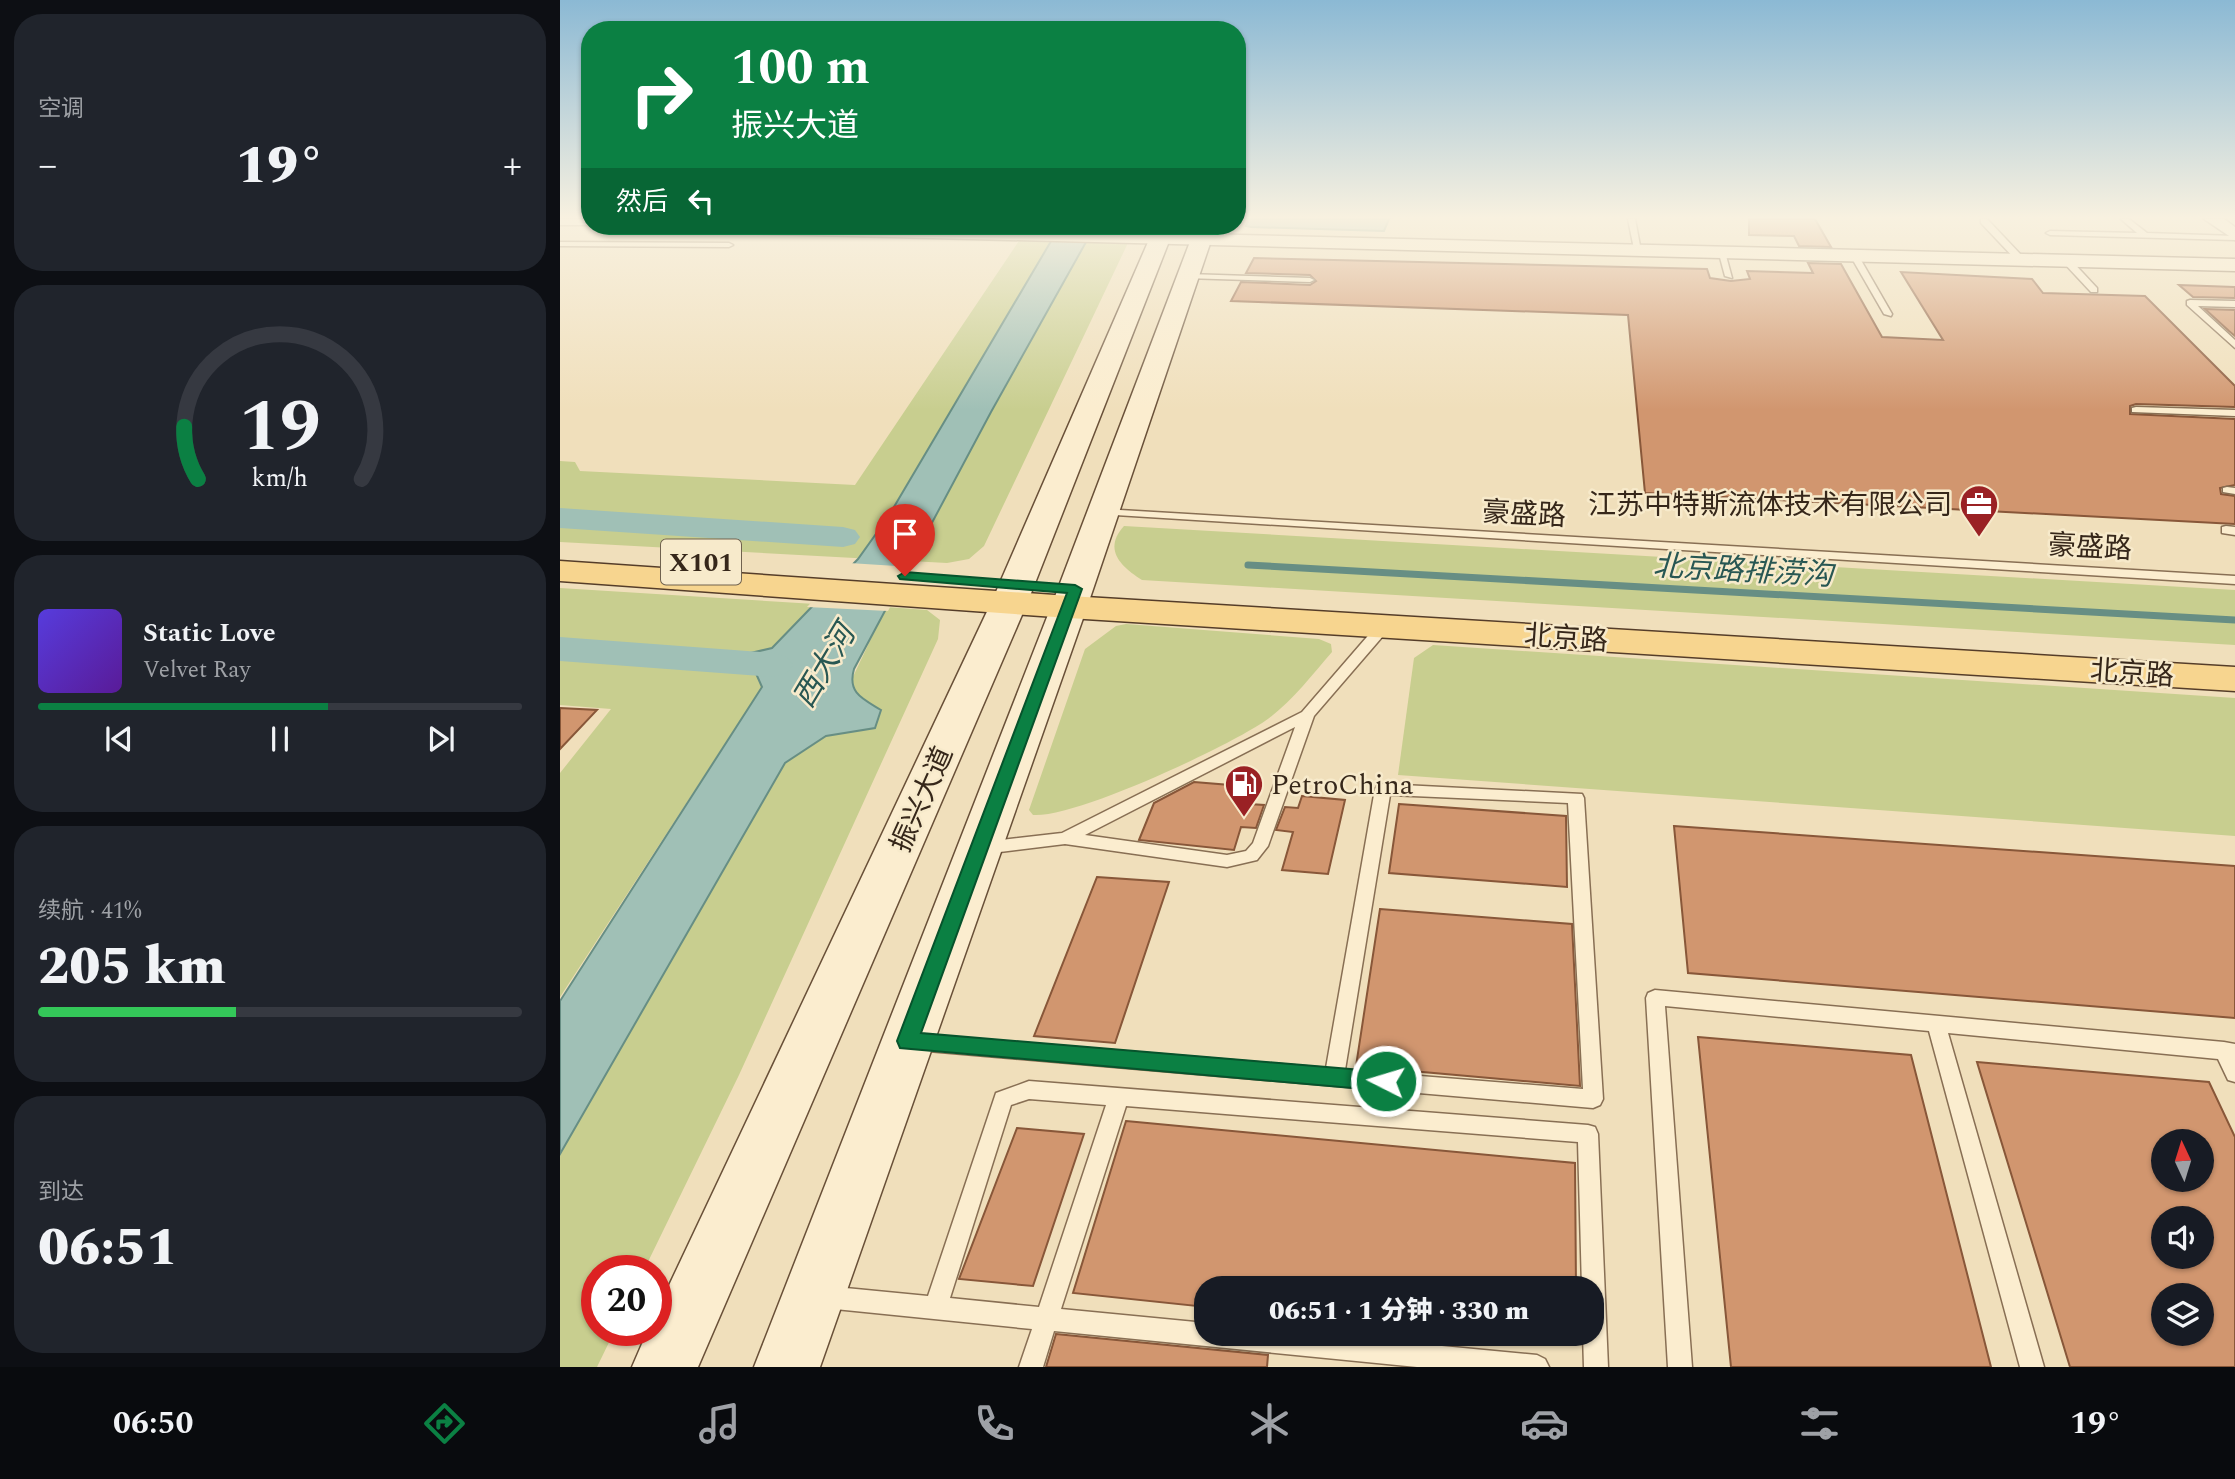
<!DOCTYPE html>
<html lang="zh">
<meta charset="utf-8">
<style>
:root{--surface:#171b24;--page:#20242c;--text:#f1f3f6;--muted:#9ea1a6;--line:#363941;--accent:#0b8043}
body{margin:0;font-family:Spectral,"Noto Sans SC",serif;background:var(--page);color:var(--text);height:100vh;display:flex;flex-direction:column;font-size:26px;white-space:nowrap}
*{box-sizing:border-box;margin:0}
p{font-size:23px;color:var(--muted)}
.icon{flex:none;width:38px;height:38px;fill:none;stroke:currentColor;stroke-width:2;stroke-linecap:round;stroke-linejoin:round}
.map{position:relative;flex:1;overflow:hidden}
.panel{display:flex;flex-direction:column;gap:14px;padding:14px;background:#0d0f14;width:560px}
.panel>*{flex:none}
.top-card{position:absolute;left:21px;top:21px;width:665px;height:214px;border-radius:28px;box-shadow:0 2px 5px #0004;background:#0b8043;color:#fff;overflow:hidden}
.needle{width:46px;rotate:356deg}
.buttons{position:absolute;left:1591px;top:1129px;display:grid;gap:14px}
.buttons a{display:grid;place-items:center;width:63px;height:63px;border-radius:50%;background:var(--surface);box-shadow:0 2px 5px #0004;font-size:35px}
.speed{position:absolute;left:21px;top:1255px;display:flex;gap:14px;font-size:35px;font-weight:700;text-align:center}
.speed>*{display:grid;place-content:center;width:91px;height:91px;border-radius:50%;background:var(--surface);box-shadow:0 2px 5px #0004;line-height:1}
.speed .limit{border:10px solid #d22;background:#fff;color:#111}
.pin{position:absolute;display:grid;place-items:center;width:60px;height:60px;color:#fff;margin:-72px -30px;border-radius:50% 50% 50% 0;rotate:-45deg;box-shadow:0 0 7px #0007}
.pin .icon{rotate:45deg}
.me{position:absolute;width:77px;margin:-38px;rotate:275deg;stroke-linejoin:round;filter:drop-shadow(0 0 5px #0008)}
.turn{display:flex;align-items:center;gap:24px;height:147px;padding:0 35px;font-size:32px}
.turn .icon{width:91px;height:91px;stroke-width:2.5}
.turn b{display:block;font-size:49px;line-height:60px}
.then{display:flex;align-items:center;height:66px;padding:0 35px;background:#0003;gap:14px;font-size:26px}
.big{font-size:52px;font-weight:800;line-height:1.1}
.panel .tile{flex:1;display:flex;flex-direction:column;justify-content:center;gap:10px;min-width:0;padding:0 24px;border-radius:28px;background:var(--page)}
.panel .dial{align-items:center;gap:0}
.dial svg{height:182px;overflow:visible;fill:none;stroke:var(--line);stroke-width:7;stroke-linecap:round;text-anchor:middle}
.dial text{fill:var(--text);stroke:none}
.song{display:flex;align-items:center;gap:21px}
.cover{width:84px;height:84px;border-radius:10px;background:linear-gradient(135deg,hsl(250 70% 55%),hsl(270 70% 35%))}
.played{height:7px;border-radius:4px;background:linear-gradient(90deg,var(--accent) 60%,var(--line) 60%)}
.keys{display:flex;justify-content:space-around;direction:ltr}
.heat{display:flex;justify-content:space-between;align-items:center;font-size:38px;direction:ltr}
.charge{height:10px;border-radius:5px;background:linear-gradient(90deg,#34c759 41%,var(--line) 0)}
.trip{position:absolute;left:634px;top:1276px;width:410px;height:70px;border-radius:28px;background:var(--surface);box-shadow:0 2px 5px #0004;font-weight:800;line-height:70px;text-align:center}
.dock{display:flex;height:112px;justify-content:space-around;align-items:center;background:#090b0e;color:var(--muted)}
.dock .icon{width:49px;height:49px}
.dock .on{color:var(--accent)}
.dock b{font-size:32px;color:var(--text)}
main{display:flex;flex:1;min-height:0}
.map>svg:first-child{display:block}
.green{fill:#c8ce8f}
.water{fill:#a0c0b6;stroke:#678e84;stroke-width:2}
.pier{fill:#f0dfbb}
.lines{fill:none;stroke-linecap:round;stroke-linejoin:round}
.stream{stroke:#678e84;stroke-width:7}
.river{fill:#a0c0b6;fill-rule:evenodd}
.building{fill:#d1966f;stroke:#885739;stroke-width:2;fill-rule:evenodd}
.service-casing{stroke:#886f54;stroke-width:3}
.tertiary-casing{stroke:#886f54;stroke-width:3}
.secondary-casing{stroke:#695038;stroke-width:3}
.primary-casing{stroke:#553d29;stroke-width:3}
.service{fill:#fbedcf;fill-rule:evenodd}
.tertiary{fill:#fbedcf;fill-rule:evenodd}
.secondary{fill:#fbedcf;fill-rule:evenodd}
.primary{fill:#f7d58f;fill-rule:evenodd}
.route{fill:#0b8043;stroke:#07532c;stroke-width:2}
.labels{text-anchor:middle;stroke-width:5;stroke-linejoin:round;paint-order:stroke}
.shield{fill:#f7eacb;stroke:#70624f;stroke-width:2}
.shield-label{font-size:26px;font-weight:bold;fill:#36271a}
.poi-label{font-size:28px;fill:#36271a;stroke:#f7eacb;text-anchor:end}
.street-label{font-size:28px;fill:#36271a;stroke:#f7eacb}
.water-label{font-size:30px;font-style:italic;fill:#285753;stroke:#f7eacb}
</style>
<main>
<section class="panel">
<div class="tile"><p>空调</p>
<div class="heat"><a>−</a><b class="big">19°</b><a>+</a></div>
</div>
<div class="tile dial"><svg viewBox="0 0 100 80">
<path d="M14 69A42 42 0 1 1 86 69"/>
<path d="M14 69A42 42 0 0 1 8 46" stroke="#0b8043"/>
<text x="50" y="56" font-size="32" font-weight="700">19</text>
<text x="50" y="72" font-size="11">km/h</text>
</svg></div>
<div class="tile">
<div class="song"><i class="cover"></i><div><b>Static Love</b><p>Velvet Ray</p></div></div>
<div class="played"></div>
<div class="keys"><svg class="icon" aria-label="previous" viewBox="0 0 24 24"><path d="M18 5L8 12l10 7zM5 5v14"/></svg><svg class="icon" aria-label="pause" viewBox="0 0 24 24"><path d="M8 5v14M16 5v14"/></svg><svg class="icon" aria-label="next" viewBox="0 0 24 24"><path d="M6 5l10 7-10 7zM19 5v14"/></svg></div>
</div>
<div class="tile"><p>续航 · 41%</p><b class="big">205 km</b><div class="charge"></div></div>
<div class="tile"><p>到达</p><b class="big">06:51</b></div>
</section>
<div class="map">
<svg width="1675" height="1367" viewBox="0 0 1675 1367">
<rect width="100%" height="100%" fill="#f0dfbb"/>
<g class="green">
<path d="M469,226H576L424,546L409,559L387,563L0,542V461L15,462L20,471L295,485Z"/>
<path d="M564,526L1675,590V645L582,580C560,566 543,549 564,526Z"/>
<path d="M0,588L255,604L212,648L152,667L194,669L202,687L0,997V773L51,709L0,705Z"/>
<path d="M326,607L367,610L380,620L378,639L179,1075L84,1270H37V1330H55L37,1367H0V1154L225,762L266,736L315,728L321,710L296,695L291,681Z"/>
<path d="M566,624L759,639L771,644L772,652C751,676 731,703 705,721C667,747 516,818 473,815L469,810L525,649L556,626Z"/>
<path d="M873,645L1675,698V836L838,775L854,658Z"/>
</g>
<g class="water">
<path d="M689,219H829L824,231L691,227L686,226Z"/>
<path d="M500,226H535L431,412L294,669C287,693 303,699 321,710L315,728L266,736L225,763L0,1154V1001L202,687L194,669L151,667L157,661L212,648L298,559L328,517Z"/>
</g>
<path class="pier" d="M289,563L352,567L328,611L247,607Z"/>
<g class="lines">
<path class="stream" d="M688,565L1675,620"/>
<g class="river">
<path d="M0,508L283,527L295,530L300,537L295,544L283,547L0,528Z"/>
<path d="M0,637L213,653L227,657L233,665L227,673L213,677L0,661Z"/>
</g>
</g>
<g class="building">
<path d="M1189,219H1255L1271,247L1239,246L1234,236L1189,235Z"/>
<path d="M694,258L1147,269L1150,278L1171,281L1190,279L1187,271L1253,273L1248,263L1281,264L1322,337L1383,340L1341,272L1472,279L1483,293L1585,296L1675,386V407L1576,404L1570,406V414L1675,419V485L1660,488L1661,494L1675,496V524L1085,493L1068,315L671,301L681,282L750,285L756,281L750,275L686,273Z"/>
<path d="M1619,285L1675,287V298L1633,297Z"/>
<path d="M1645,309L1675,310V336L1669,331Z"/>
<path d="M0,708L37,710L0,749Z"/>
<path d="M634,782L694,787L689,804L704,805L696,828L681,827L674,850L579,840L594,803Z"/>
<path d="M742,796L785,800L768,874L722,870L733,832L716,830L725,807L738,808Z"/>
<path d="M839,804L1006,816L1007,887L829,873Z"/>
<path d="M1114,826L1675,866V1018L1128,973Z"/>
<path d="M537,877L609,882L555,1043L474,1036Z"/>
<path d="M820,909L1012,924L1020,1086L796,1066Z"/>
<path d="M1138,1037L1351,1055L1431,1367H1171Z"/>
<path d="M1417,1062L1649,1082L1675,1137V1367H1510ZM1603,1141H1642V1180H1603ZM1603,1218H1642V1256H1603ZM1603,1295H1642V1334H1603Z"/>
<path d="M566,1121L1015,1163L1016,1288H646V1307L513,1293Z"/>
<path d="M457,1128L524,1134L473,1286L399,1279Z"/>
<path d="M496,1334L708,1355L707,1367H486Z"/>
</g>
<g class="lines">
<g class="service-casing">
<g id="service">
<path d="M1068,219H1075L1081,251L1074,249Z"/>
<path d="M1421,219H1427L1463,257V261H1457L1421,223Z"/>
<path d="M1561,219H1569L1587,233L1675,236V240L1490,235L1486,233L1490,231L1577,233Z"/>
<path d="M0,242L169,243L173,245L169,247L0,246Z"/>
<path d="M1158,250L1165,252L1172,278L1165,276Z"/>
<path d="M1291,253L1298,255L1332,314L1331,316L1324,314L1290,255Z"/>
<path d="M1503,258H1509L1537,288V292H1531L1503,262Z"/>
<path d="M628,274L750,278L754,280L750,282L625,278L624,276Z"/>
<path d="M1630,300L1675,301V307L1638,306L1675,340V348L1627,305V301Z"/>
<path d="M1576,407L1675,410V416L1572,412V408Z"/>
<path d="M1667,487L1675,488V494L1663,492V488Z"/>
<path d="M543,509L1675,576V584L539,514L537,512Z"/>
<path d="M1666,526L1675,527V535L1662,533V527Z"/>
<path d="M824,622L831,626L829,629L754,716L708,846L697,860L667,867L505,844L424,854L418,852L416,848L418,844L424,842L502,833L742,712L819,623ZM735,727L693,843L686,851L667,855L525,835Z"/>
<path d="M823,784L1022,794L1024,798L1043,1099L1040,1105L1033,1108L356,1050L349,1048L346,1042L349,1036L356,1034L766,1068L815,789L818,785ZM830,795L1008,803L1023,1089L785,1070Z"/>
<path d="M1095,990L1664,1042L1675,1044V1082L1668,1080L1658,1059L1388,1033L1484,1367H1460L1369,1031L1105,1006L1132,1367H1108L1086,998L1088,993Z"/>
<path d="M469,1081L1028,1125L1035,1127L1038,1134L1048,1367H1024L1023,1334H1031V1288H1022L1018,1142L566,1106L501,1309L646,1323V1334H756L977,1355L985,1359L989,1367H857L494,1331L483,1367H459L472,1329L265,1308L257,1305L254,1297L257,1289L265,1286L368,1296L436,1093ZM469,1099L546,1105L479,1307L390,1298L451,1105Z"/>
</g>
</g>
<g class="tertiary-casing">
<g id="tertiary">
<rect x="0" y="219" width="30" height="6"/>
<path d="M1644,219H1664L1675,227V240Z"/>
<path d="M89,226H304L1675,259V271L98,231Z"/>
</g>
</g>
<g class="secondary-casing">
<g id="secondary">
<path d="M595,226H615L468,601L138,1367H72L88,1330H96V1313L432,601Z"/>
<path d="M636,226H656L527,607L260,1367H194L491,607Z"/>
</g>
</g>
<g class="primary-casing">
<path id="primary" d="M0,561L509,596L1675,667V691L509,618L0,581Z"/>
</g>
<use href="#service" class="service"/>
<use href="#tertiary" class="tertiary"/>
<use href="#secondary" class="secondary"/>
<use href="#primary" class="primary"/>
</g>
<linearGradient id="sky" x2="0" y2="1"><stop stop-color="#8bb9d4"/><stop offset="0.53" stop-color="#f8f1e0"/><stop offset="1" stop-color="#f8f1e0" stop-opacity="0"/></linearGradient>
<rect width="1675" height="410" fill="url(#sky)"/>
<path class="route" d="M345,572L515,585L522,589L361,1033L826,1072L834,1074L837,1081L834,1088L826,1091L340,1048L337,1041L507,593L340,579L338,576Z"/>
<defs>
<g id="office-pin" transform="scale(2.0125)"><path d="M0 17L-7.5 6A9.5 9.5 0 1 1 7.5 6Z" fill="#9a2124" stroke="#f7eacb"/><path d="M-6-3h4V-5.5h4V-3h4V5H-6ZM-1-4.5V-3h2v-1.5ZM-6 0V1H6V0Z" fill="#fff"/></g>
<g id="fuel-pin" transform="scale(2.0125)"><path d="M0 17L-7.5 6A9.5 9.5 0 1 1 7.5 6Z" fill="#9a2124" stroke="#f7eacb"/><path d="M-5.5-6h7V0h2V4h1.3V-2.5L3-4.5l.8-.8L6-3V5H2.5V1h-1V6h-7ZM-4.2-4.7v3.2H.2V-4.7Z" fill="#fff"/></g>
</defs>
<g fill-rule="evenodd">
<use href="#office-pin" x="1419" y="504"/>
<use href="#fuel-pin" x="684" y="784"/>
</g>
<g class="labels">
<rect class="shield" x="101" y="539.5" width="80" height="45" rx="5"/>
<g class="shield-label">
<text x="141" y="571">X101</text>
</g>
<g class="poi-label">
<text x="1392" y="514">江苏中特斯流体技术有限公司</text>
<text x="711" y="794" text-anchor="start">PetroChina</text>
</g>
<g class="street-label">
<text transform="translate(964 513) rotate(3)" y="10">豪盛路</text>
<text transform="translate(1530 546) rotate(3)" y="10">豪盛路</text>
<text transform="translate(1006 637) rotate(4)" y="10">北京路</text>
<text transform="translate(1572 672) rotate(4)" y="10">北京路</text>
<text transform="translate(361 799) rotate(-66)" y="10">振兴大道</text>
</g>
<g class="water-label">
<text transform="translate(1183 570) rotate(3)" y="10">北京路排涝沟</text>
<text transform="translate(264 666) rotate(-59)" y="10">西大河</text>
</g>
</g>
</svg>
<div class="buttons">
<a><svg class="needle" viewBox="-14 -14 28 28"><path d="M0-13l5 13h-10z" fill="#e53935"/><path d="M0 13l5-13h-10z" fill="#9ea1a6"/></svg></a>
<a><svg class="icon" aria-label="sound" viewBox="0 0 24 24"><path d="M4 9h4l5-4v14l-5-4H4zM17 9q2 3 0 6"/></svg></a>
<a><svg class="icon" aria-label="layers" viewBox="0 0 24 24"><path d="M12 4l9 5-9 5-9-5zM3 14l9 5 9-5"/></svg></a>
</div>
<div class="speed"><div class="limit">20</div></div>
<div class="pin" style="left:345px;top:576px;background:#d93025"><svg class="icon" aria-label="arrive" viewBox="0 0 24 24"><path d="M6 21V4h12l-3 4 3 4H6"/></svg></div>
<svg class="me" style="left:826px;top:1081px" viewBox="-20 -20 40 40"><circle r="17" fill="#0b8043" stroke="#fff" stroke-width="3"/><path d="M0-11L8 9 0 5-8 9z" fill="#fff"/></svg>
<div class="trip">06:51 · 1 分钟 · 330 m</div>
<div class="top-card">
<div class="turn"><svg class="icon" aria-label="right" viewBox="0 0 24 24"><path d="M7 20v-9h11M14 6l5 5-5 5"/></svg><div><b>100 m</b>振兴大道</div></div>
<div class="then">然后<svg class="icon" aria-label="left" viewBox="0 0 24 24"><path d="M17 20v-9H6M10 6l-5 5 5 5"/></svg></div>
</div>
</div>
</main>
<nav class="dock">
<b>06:50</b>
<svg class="icon on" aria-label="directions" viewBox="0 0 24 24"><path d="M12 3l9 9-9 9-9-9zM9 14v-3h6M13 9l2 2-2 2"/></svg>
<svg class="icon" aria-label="music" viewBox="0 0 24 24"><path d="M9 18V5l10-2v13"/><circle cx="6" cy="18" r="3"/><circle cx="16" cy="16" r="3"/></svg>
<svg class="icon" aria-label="phone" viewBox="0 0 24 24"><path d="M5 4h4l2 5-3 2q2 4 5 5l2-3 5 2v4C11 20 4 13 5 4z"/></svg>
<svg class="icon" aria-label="climate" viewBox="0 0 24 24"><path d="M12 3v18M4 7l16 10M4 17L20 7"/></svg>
<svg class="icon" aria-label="car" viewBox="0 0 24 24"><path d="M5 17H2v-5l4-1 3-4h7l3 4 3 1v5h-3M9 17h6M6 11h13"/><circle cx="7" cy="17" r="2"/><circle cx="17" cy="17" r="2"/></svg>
<svg class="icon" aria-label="filters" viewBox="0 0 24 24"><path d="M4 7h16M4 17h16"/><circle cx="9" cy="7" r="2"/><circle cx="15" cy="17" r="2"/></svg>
<b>19°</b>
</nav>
